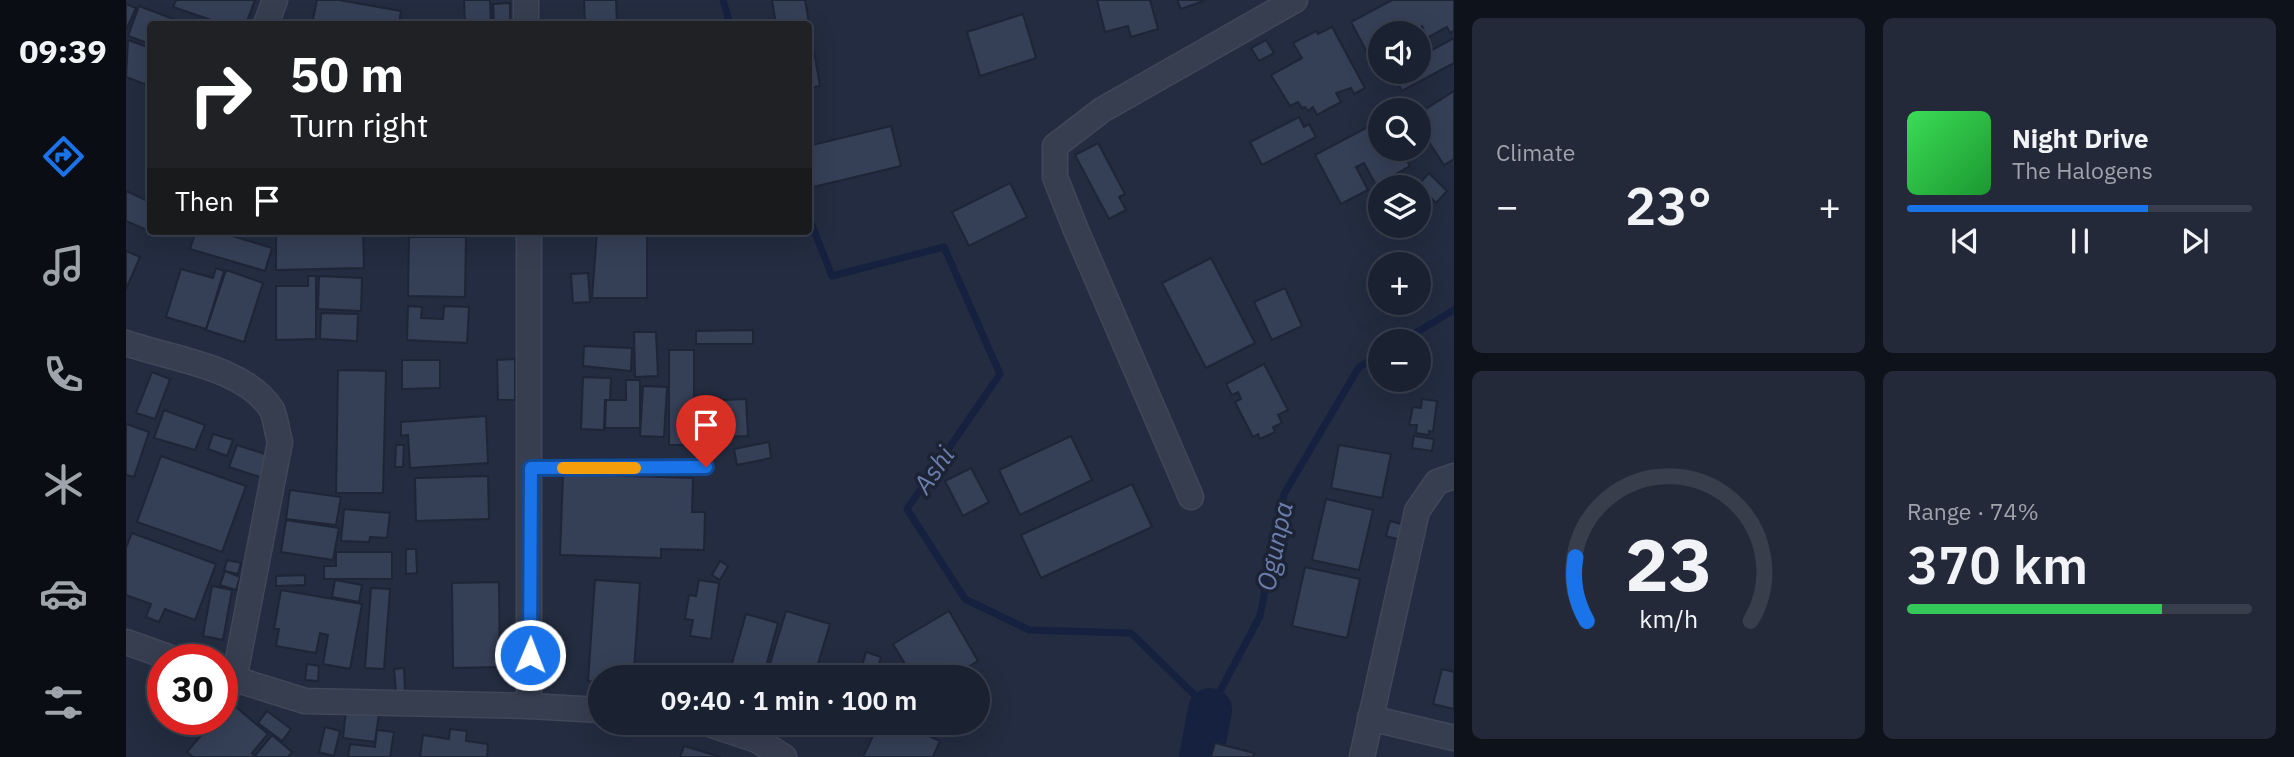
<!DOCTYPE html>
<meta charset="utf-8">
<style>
:root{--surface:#1a2130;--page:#232938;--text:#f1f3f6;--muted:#9fa3ab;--line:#383e4c;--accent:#1a73e8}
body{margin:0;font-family:"IBM Plex Sans",sans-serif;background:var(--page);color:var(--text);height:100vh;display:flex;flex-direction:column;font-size:26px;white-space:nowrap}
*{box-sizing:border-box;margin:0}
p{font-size:23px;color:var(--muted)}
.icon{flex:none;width:38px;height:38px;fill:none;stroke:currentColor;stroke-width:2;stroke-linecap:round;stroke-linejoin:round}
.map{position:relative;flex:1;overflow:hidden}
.details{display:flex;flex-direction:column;gap:18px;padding:18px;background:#0e121a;width:840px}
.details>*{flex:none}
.banner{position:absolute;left:21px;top:21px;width:665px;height:214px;border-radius:7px;box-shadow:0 7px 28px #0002,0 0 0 2px var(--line);background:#202124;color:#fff;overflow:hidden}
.tools{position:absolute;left:1242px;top:21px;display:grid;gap:14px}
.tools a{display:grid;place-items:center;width:63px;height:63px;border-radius:50%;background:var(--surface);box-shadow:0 7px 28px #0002,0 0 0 2px var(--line);font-size:35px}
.speed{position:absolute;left:21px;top:644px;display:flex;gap:14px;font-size:35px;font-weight:700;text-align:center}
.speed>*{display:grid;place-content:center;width:91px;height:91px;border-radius:50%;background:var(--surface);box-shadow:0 7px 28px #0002,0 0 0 2px var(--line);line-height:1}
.speed .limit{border:10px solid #d22;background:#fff;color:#111}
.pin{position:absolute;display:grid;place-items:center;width:60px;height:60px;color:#fff;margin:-72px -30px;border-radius:50% 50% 50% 0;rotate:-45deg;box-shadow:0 0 7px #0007}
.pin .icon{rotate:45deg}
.me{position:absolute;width:77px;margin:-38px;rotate:1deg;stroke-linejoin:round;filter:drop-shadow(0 0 5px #0008)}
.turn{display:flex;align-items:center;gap:24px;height:147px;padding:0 28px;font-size:32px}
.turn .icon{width:91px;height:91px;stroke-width:2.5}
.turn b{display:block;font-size:49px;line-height:60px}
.then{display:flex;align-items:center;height:66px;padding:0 28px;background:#0003;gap:14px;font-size:26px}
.big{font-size:52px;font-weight:600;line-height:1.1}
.details .widget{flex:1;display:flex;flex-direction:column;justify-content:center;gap:10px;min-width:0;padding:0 24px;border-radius:10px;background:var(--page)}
.details .dial{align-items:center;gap:0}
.dial svg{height:182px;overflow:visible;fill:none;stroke:var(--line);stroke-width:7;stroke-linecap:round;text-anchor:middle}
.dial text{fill:var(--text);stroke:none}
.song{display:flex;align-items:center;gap:21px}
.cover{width:84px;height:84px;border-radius:10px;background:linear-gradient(135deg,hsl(130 70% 55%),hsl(130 70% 35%))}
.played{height:7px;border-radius:4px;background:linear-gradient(90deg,var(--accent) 70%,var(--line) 70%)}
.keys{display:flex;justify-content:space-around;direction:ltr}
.heat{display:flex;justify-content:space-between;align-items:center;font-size:38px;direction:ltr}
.charge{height:10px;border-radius:5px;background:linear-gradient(90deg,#34c759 74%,var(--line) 0)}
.details .tiles{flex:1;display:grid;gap:18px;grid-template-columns:repeat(2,1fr)}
.trip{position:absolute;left:462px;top:665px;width:402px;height:70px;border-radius:35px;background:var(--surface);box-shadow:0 7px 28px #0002,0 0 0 2px var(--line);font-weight:600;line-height:70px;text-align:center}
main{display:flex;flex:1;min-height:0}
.tabs{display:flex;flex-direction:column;width:126px;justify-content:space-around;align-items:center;background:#0a0d13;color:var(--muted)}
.tabs .icon{width:49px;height:49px}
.tabs .selected{color:var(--accent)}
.tabs b{font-size:32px;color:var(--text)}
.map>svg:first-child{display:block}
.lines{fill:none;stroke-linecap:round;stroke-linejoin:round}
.stream{stroke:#15213f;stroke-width:7}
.river{stroke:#15213f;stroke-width:44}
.building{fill:#353f56;stroke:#1e2537;stroke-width:2}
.lane-casing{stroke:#404759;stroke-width:15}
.street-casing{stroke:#404759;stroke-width:27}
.lane{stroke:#373e50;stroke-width:12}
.street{stroke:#373e50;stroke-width:24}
.route-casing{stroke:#114b97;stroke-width:18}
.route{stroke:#1a73e8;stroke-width:12}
.slow{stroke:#f59e0b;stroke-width:12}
.labels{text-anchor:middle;stroke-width:7;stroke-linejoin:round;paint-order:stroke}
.water-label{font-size:26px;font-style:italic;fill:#6b7eab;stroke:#1c2335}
</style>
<main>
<nav class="tabs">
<b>09:39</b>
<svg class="icon selected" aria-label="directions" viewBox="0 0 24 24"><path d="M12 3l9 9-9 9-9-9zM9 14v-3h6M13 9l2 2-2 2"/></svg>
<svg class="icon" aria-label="music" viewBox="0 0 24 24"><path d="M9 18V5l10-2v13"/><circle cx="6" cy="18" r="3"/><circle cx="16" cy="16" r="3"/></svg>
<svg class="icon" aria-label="phone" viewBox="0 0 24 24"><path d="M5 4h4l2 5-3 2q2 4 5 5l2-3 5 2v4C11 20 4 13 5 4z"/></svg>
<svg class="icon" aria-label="climate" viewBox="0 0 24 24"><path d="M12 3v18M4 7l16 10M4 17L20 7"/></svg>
<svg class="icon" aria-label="car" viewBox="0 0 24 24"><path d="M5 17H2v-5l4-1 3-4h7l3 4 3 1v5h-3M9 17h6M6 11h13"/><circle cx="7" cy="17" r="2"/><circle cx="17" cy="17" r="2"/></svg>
<svg class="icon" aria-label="filters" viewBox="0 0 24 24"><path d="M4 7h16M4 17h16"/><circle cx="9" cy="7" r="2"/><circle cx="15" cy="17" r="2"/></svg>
</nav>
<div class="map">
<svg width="1328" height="757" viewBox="0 0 1328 757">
<rect width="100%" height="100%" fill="#232c40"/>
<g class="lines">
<g class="stream">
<path d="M597,0L604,24"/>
<path d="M682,215L706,276L818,247L874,374L781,509L839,599L903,630L1005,633L1084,710L1134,616L1158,494L1233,367L1255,354"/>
<path d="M1276,341L1328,310"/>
</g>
<path class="river" d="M1075,757L1084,710"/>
</g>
<g class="building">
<path d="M50,0H129L120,24H97L47,7Z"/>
<path d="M191,0H213L275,11L273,24H186Z"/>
<path d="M338,0H364L365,24H339Z"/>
<path d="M458,0H490L491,24H459Z"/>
<path d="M646,0H679L694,86L682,88V24H650Z"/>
<path d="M971,0H1024L1032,29L1005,37L1002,26L979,32Z"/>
<path d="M1051,0H1080L1055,9Z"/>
<path d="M1266,0H1328V31L1324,33L1321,27L1301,38L1296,26L1287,33H1255V72H1258L1253,75L1225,22Z"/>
<path d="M384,3V21H368L367,4Z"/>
<path d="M0,4L10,8L0,30Z"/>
<path d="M13,6L50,20L48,24H24V44L2,36Z"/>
<path d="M897,14L910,58L854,76L841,32Z"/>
<path d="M1206,27L1239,88L1228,94L1225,88L1210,93L1215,102L1191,115L1187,107L1182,111L1179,107L1176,108L1172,102L1164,106L1145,75L1176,58L1167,43L1190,31L1192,34Z"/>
<path d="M1328,38V63L1276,91L1265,72H1293V57Z"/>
<path d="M2,40L24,48V86L0,77Z"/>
<path d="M1140,40L1148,53L1133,61L1125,48Z"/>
<path d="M1328,91V159L1318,165L1293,127V119L1298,116L1295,112Z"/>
<path d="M1173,117L1178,127L1183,124L1190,137L1136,165L1124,142Z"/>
<path d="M1255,120V149H1275L1284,166L1250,185L1238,163L1230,167L1242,190L1215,204L1189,155Z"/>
<path d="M765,126L775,166L683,188L682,146Z"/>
<path d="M972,143L999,194L993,197L1000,210L983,219L949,155Z"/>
<path d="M1303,173L1321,191L1310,203L1292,185Z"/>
<path d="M884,183L901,217L843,246L826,212Z"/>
<path d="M0,191L24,202V231H31L30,234L0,221Z"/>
<path d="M70,231H90L146,248L139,271L64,249Z"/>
<path d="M150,231H237L238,268L150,270Z"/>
<path d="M521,231V298H466L471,232Z"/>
<path d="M283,237H340L339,297L282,296Z"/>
<path d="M0,251L14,257L0,289Z"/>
<path d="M1085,258L1129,343L1080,368L1036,283Z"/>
<path d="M90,268L98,271L80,329L40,317L55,269L87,278Z"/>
<path d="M100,270L137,283L118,342L80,330Z"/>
<path d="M462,273L464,302L447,303L445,274Z"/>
<path d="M182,276H190V339L150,340V286H182Z"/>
<path d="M193,276L236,278L235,311L192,309Z"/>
<path d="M1159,288L1176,326L1146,340L1128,302Z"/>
<path d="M282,306L296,307L295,318L317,319L318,306L343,307L341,343L281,340Z"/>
<path d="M195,313L232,314L231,341L194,339Z"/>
<path d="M627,330V344H570V331Z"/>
<path d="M508,332H530L532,376L509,377Z"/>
<path d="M458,346L506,348L505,371L457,366Z"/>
<rect x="543" y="350" width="25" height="95"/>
<path d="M389,359V400H372L371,360Z"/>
<path d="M276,360H314V388L276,389Z"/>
<path d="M1138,364L1162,410L1152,415L1156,423L1147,427L1149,432L1134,439L1132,434L1127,437L1109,402L1115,399L1112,392L1106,395L1100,384Z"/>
<path d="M212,370L260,371L257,493H210Z"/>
<path d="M26,372L44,379L29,419L10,413Z"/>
<path d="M457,377L485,378L484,400H479L478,430L455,429Z"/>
<path d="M500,380H514V428H479L480,400H500Z"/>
<path d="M517,386L541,387L538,437L514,436Z"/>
<path d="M620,399L622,436L575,438L573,401Z"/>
<path d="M1296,399L1311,401L1307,432L1303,431V435L1290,433L1291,425H1283L1287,407L1295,408Z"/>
<path d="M38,410L79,425L69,450L28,438Z"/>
<path d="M360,416L362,463L284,468L282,435L275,436V422Z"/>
<path d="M0,424L23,432L8,477L0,475Z"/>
<path d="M87,434L107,440L101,456L82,449Z"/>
<path d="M945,436L966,480L894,515L873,470Z"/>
<path d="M1288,436L1308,439L1306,451L1286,448Z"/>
<path d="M643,442L645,458L611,465L608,449Z"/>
<path d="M111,445L145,456L137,478L103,467Z"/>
<path d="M270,445H278L277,467H269Z"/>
<path d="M1213,445L1265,454L1256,498L1205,488Z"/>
<path d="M35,456L120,486L96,552L11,522Z"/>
<path d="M845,468L863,502L837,516L819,481Z"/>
<path d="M437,474L567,478L566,512H579L578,550L535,549V558L434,555Z"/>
<path d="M362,476L363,519L290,521L289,478Z"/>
<path d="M1006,484L1026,527L915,578L895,535Z"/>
<path d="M164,490L215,497L210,525L160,519Z"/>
<path d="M1200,499L1247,510L1233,570L1186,560Z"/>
<path d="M218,509L264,513L261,538L244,537L243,542L215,541Z"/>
<path d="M160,520L213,528L207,560L155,552Z"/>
<path d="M1264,521L1279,525L1275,540L1260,536Z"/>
<path d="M6,533L90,564L69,620L39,609L33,622L20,617L25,604L0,595V548Z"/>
<path d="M280,549H290L291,573L280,574Z"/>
<path d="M210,552H266V579H198V566H210Z"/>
<path d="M101,560L115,563L112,574L98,571Z"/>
<path d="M594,561L602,566L594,580L586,575Z"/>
<path d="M1179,567L1234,579L1221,638L1166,626Z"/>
<path d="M99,571L114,577L110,590L94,585Z"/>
<path d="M179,575V585L150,586V576Z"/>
<path d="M209,580L236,585L233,602L206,597Z"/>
<path d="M469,580L514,583L508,670L486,668V677H474V682L462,681Z"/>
<path d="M573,580L593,583L585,639L564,636L567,620L559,619L563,595L570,596Z"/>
<path d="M373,582L374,667L327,668L326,583Z"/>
<path d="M86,586L106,590L97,640L77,636Z"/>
<path d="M245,588L264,589L258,669L239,668Z"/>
<path d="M155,590L236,604L224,669L197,664L202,635L194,633L190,653L150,646L153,629H148Z"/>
<path d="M660,611L704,624L688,677H640Z"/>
<path d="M823,611L852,661L825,677H787L767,644Z"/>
<path d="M620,614L652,623L637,677H602Z"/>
<path d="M740,652L755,657L751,671L736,666Z"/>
<path d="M181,664L193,666L192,681L179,680Z"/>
<path d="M278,668L279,691L270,692L268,669Z"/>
<path d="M1316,669L1328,672V709L1307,704Z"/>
<path d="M104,702L142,734L126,753L129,756L146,735L166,752L162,757H67L61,752L89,719H96V711Z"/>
<path d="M220,710L253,714L249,742L217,738Z"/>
<path d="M141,711L165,729L156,741L132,723Z"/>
<path d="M753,723H773L814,741L807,757H737Z"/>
<path d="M199,727L214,731L208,756L193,752Z"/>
<path d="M324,729L341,731L340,741L362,744L361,757H294L297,735L323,739Z"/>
<path d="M251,730L268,732L264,757H222L224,744L249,747Z"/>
<path d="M1089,743L1128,753L1127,757H1085Z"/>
<path d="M558,746L595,757H554Z"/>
</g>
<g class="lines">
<g class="lane-casing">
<path id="lane" d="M405,468L580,467"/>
</g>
<g class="street-casing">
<g id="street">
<path d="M400,0V24"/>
<path d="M140,24L149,0"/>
<path d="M403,231V706L474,710"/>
<path d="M0,343C45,359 120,367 146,410C150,419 151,432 154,442L108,680"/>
<path d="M1065,497L950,230L929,177V146L976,110L1169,0"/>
<path d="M0,642L51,660"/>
<path d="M96,675L179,701L403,706"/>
<path d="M1244,718L1328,738"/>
<path d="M580,723L631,740L658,757"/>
<path d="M1236,757L1291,511L1311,482L1328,476"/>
</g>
</g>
<use href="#lane" class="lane"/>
<use href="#street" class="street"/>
</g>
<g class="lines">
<g class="route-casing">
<path id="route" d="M404,655L405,468L580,467"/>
</g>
<use href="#route" class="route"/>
<path class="slow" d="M437,468H509"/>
</g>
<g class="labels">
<g class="water-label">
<text transform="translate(808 470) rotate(-55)" y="9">Ashi</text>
<text transform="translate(1149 546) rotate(-78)" y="9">Ogunpa</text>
</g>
</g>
</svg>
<div class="tools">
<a><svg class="icon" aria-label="sound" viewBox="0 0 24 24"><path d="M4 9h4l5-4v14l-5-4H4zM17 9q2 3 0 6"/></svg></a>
<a><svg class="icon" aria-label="search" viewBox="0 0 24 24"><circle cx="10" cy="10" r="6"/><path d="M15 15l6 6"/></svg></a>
<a><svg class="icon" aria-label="layers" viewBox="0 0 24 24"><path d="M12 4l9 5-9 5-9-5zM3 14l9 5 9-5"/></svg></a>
<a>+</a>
<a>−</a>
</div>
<div class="speed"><div class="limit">30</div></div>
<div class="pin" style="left:580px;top:467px;background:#d93025"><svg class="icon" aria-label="arrive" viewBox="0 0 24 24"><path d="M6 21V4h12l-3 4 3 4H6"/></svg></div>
<svg class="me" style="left:404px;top:655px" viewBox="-20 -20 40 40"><circle r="17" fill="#1a73e8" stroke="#fff" stroke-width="3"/><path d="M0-11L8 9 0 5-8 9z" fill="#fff"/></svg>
<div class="trip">09:40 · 1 min · 100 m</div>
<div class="banner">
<div class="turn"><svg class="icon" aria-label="right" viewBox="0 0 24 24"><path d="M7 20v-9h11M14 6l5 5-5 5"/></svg><div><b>50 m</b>Turn right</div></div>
<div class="then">Then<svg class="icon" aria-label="arrive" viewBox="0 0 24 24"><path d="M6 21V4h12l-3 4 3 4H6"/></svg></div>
</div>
</div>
<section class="details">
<div class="tiles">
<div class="widget"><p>Climate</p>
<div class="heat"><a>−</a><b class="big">23°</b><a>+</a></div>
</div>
<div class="widget">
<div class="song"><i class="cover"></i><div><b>Night Drive</b><p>The Halogens</p></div></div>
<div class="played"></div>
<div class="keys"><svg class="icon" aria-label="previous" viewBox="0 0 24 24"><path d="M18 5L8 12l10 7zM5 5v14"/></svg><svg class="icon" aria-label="pause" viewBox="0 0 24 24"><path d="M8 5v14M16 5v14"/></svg><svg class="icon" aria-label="next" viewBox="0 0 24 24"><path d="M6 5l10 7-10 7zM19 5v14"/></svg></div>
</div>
<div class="widget dial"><svg viewBox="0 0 100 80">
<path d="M14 69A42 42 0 1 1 86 69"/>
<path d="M14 69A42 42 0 0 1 9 41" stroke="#1a73e8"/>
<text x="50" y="56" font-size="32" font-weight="700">23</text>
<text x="50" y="72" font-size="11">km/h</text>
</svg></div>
<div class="widget"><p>Range · 74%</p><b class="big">370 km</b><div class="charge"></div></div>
</div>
</section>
</main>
